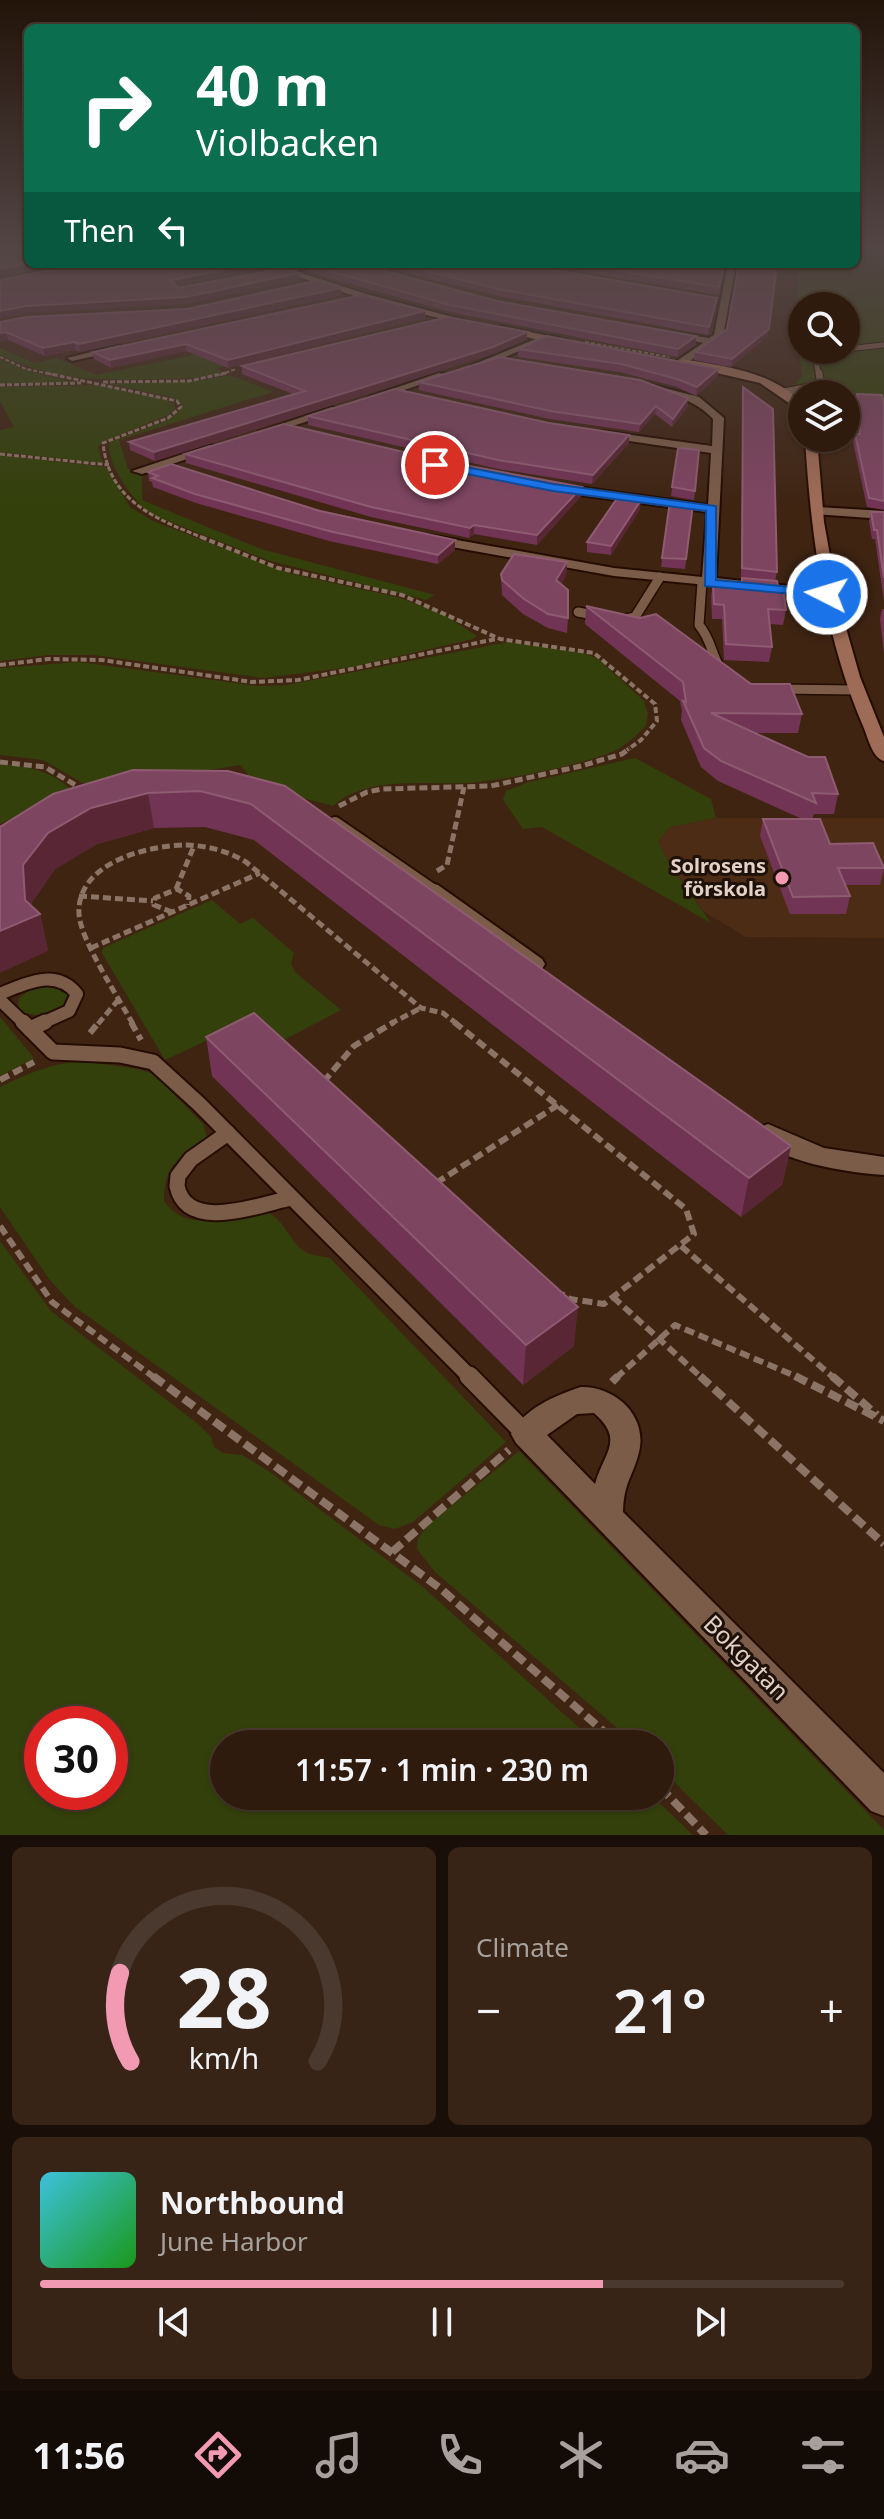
<!DOCTYPE html>
<meta charset="utf-8">
<style>
:root{--surface:#2f1b0e;--page:#372417;--text:#f1f3f6;--muted:#a7a19e;--line:#4a392e;--accent:#f19ab1}
body{margin:0;font-family:"Noto Sans",sans-serif;background:var(--page);color:var(--text);height:100vh;display:flex;flex-direction:column;font-size:30px;white-space:nowrap}
*{box-sizing:border-box;margin:0}
p{font-size:26px;color:var(--muted)}
.icon{flex:none;width:44px;height:44px;fill:none;stroke:currentColor;stroke-width:2;stroke-linecap:round;stroke-linejoin:round}
.map{position:relative;height:1835px;overflow:hidden}
.panel{display:flex;flex-direction:column;gap:12px;padding:12px;background:#1a0f08;flex:1}
.panel>*{flex:none}
.hud{position:absolute;left:24px;top:24px;width:836px;height:244px;border-radius:12px;box-shadow:0 2px 6px #0004,0 0 0 2px var(--line);background:#0b6e4f;color:#fff;overflow:hidden}
.controls{position:absolute;left:788px;top:292px;display:grid;gap:16px}
.controls a{display:grid;place-items:center;width:72px;height:72px;border-radius:50%;background:var(--surface);box-shadow:0 2px 6px #0004,0 0 0 2px var(--line);font-size:40px}
.speed{position:absolute;left:24px;top:1706px;display:flex;gap:16px;font-size:40px;font-weight:700;text-align:center}
.speed>*{display:grid;place-content:center;width:104px;height:104px;border-radius:50%;background:var(--surface);box-shadow:0 2px 6px #0004,0 0 0 2px var(--line);line-height:1}
.speed .limit{border:12px solid #d22;background:#fff;color:#111}
.pin{position:absolute;display:grid;place-items:center;width:68px;height:68px;color:#fff;margin:-34px;border:4px solid #fff;border-radius:50%;box-shadow:0 2px 8px #0007}
.me{position:absolute;width:88px;margin:-44px;rotate:275deg;stroke-linejoin:round;filter:drop-shadow(0 0 6px #0008)}
.turn{display:flex;align-items:center;gap:28px;height:168px;padding:0 40px;font-size:36px}
.turn .icon{width:104px;height:104px;stroke-width:2.5}
.turn b{display:block;font-size:56px;line-height:68px}
.then{display:flex;align-items:center;height:76px;padding:0 40px;background:#0003;gap:16px;font-size:30px}
.big{font-size:60px;font-weight:600;line-height:1.1}
.panel .tile{flex:1;display:flex;flex-direction:column;justify-content:center;gap:12px;min-width:0;padding:0 28px;border-radius:12px;background:var(--page)}
.panel .dial{align-items:center;gap:0}
.dial svg{height:208px;overflow:visible;fill:none;stroke:var(--line);stroke-width:7;stroke-linecap:round;text-anchor:middle}
.dial text{fill:var(--text);stroke:none}
.song{display:flex;align-items:center;gap:24px}
.cover{width:96px;height:96px;border-radius:12px;background:linear-gradient(135deg,hsl(190 70% 55%),hsl(120 70% 35%))}
.played{height:8px;border-radius:4px;background:linear-gradient(90deg,var(--accent) 70%,var(--line) 70%)}
.keys{display:flex;justify-content:space-around;direction:ltr}
.heat{display:flex;justify-content:space-between;align-items:center;font-size:44px;direction:ltr}
.panel .tiles{flex:1;display:grid;gap:12px;grid-template-columns:1fr 1fr}
.tile:last-child{grid-column:span 2}
.trip{position:absolute;left:210px;top:1730px;width:464px;height:80px;border-radius:40px;background:var(--surface);box-shadow:0 2px 6px #0004,0 0 0 2px var(--line);font-weight:600;line-height:80px;text-align:center}
.dock{display:flex;height:128px;justify-content:space-around;align-items:center;background:#130b06;color:var(--muted)}
.dock .icon{width:56px;height:56px}
.dock .active{color:var(--accent)}
.dock b{font-size:36px;color:var(--text)}
.map>svg:first-child{display:block}
.built{fill:#4d2c15}
.green{fill:#33400b;fill-rule:evenodd}
.lines{fill:none;stroke-linecap:round;stroke-linejoin:round}
.lane-far5-casing{stroke:#250c00;stroke-width:7}
.lane-far4-casing{stroke:#250c00;stroke-width:9}
.lane-far3-casing{stroke:#250c00;stroke-width:12}
.lane-far2-casing{stroke:#250c00;stroke-width:16}
.lane-far1-casing{stroke:#250c00;stroke-width:19}
.lane-casing{stroke:#250c00;stroke-width:23}
.street-casing{stroke:#250c00;stroke-width:4}
.secondary-casing{stroke:#250c00;stroke-width:4}
.path-far5{stroke:#8b7465;stroke-width:2;stroke-dasharray:4 2;stroke-linecap:butt}
.path-far4{stroke:#8b7465;stroke-width:3;stroke-dasharray:5 2;stroke-linecap:butt}
.path-far3{stroke:#8b7465;stroke-width:4;stroke-dasharray:6 3;stroke-linecap:butt}
.path-far2{stroke:#8b7465;stroke-width:5;stroke-dasharray:8 4;stroke-linecap:butt}
.path-far1{stroke:#8b7465;stroke-width:6;stroke-dasharray:10 5;stroke-linecap:butt}
.path{stroke:#8b7465;stroke-width:8;stroke-dasharray:13 6;stroke-linecap:butt}
.lane-far5{stroke:#7b5c49;stroke-width:5}
.lane-far4{stroke:#7b5c49;stroke-width:7}
.lane-far3{stroke:#7b5c49;stroke-width:9}
.lane-far2{stroke:#7b5c49;stroke-width:12}
.lane-far1{stroke:#7b5c49;stroke-width:15}
.lane{stroke:#7b5c49;stroke-width:19}
.street{fill:#7b5c49;fill-rule:evenodd}
.secondary{fill:#9e6c56;fill-rule:evenodd}
.wall{fill:#723455}
.shaded-wall{fill:#582635}
.building{fill:#7e4561;stroke:#8e5b71;stroke-width:2}
.route{fill:#1a73e8;stroke:#114b97;stroke-width:2}
.poi-dot{fill:#f19ab1;stroke:#1d1109;stroke-width:3}
.labels{text-anchor:middle;stroke-width:6;stroke-linejoin:round;paint-order:stroke}
.poi-label{font-size:20px;font-weight:bold;fill:#e3d1c6;stroke:#1d1109;text-anchor:end}
.near-street-label{font-size:24px;fill:#e3d1c6;stroke:#1d1109}
</style>
<div class="map">
<svg width="884" height="1835" viewBox="0 0 884 1835">
<rect width="100%" height="100%" fill="#3f2412"/>
<path class="built" d="M716,818H884V938L746,937L703,911L670,865L658,841L670,827Z"/>
<g class="green">
<path d="M856,248H884V400L846,398V394H808L795,385L802,376L795,313L799,264H856ZM802,306H846V350H802Z"/>
<path d="M0,348L35,363L56,358L97,375L198,354L226,366L216,369L224,373C202,379 179,378 156,379C102,381 50,380 0,355Z"/>
<path d="M0,359L26,370L73,382L0,384Z"/>
<path d="M230,375L273,392L119,440L128,469L142,474V500L261,549L435,595L426,600L267,560L153,515C136,505 104,462 110,442L166,421L184,407L175,398L109,384L204,380Z"/>
<path d="M96,385L165,399L175,405V409L168,415L102,442L98,447L103,463L0,452V430L14,427L0,401V387Z"/>
<path d="M0,455L106,467L130,507L153,521L288,573L401,598L448,617L477,636L473,639L352,667L263,678L94,655H48L0,661Z"/>
<path d="M508,642L584,653L598,659L644,701L648,714L646,726C637,734 629,743 618,749C590,764 501,781 468,783C425,785 367,775 333,806L246,783L248,774L240,765L93,789L43,760L0,755V668L79,662L258,686L287,685Z"/>
<path d="M635,758L711,799L716,818L670,827L658,841L670,865L711,923L542,827L523,829L503,800L506,791L529,782Z"/>
<path d="M0,764C27,766 54,771 73,792L0,824Z"/>
<path d="M212,900L240,924L253,918L294,953L291,964L295,972L341,1010L282,1041L225,1032L165,1060L102,953L103,948Z"/>
<path d="M46,985L65,991L67,995L65,1005L45,1016L22,1013L18,1009L19,998L31,989Z"/>
<path d="M0,1017L34,1058L0,1076Z"/>
<path d="M82,1061L138,1069L154,1074L203,1124L207,1138C179,1159 164,1163 164,1201C192,1239 225,1208 261,1211C282,1212 289,1243 306,1252C312,1256 323,1256 330,1258L506,1442L413,1522L395,1529L379,1525L75,1307L49,1279L0,1207V1087C28,1073 51,1064 82,1061Z"/>
<path d="M0,1241L51,1311L198,1424L211,1437L214,1447L223,1453L242,1455L270,1472L423,1587L597,1744H224V1796H652L693,1835H0ZM42,1724H110V1792H42Z"/>
<path d="M519,1451L884,1830V1835H728L660,1768V1744H636L435,1572L417,1549L418,1539L427,1526Z"/>
</g>
<g class="lines">
<g class="lane-far5-casing">
<g id="lane-far5">
<path d="M846,349L884,345"/>
<path d="M819,375L815,358L832,350"/>
</g>
</g>
<g class="lane-far4-casing">
<path id="lane-far4" d="M784,392L815,386L820,379L819,373"/>
</g>
<g class="lane-far3-casing">
<g id="lane-far3">
<path d="M702,582L699,625C711,639 711,653 720,668"/>
<path d="M578,612L599,616"/>
<path d="M621,620L635,617L660,577"/>
<path d="M777,689L857,690"/>
</g>
</g>
<g class="lane-far2-casing">
<g id="lane-far2">
<path d="M335,823L431,889"/>
<path d="M0,994C26,983 56,968 77,994L69,1011L40,1024"/>
<path d="M0,1000L25,1024"/>
</g>
</g>
<g class="lane-far1-casing">
<g id="lane-far1">
<path d="M23,1022L53,1052L120,1055L153,1062L199,1104L471,1378"/>
<path d="M30,1029L45,1022"/>
<path d="M228,1133L191,1159L178,1176L177,1186C187,1233 258,1205 291,1198"/>
</g>
</g>
<g class="lane-casing">
<path id="lane" d="M469,1376L526,1434"/>
</g>
<g class="street-casing">
<g id="street">
<path d="M311,264H329L285,273L281,271Z"/>
<path d="M728,264H736L723,336L686,364H678V360L703,343L667,335L672,332L709,338L714,335Z"/>
<path d="M538,338L546,340L481,367L472,365Z"/>
<path d="M119,345L122,350L72,361L67,358Z"/>
<path d="M439,373L448,375L378,399L369,397Z"/>
<path d="M645,383L699,397L724,418L716,578L827,590L834,594L832,597L614,576L424,542L422,539L429,535L614,568L702,577L707,512L557,492L551,488L557,484L708,505L711,453L602,437L596,434L602,431L712,446L713,419C694,398 668,394 641,388L640,386Z"/>
<path d="M332,407L337,410L336,412L268,434L258,432Z"/>
<path d="M210,445L216,448L214,450L142,474L132,471Z"/>
<path d="M818,507L884,511V519L814,514L812,511Z"/>
<path d="M431,883L438,885L542,959L545,964L542,969H528L424,893L421,889Z"/>
<path d="M768,1124L824,1148L884,1157V1175C853,1173 773,1163 756,1133L760,1127Z"/>
<path d="M581,1387C614,1386 648,1415 639,1452C633,1477 624,1481 623,1512L884,1773V1816L871,1811L516,1443L511,1434C523,1409 556,1395 581,1387ZM594,1413C625,1440 604,1452 595,1484L547,1435L577,1414Z"/>
</g>
</g>
<g class="secondary-casing">
<g id="secondary">
<path d="M261,264H273L366,294L475,323L470,326L360,298Z"/>
<path d="M501,326L568,340L573,343L568,346L498,331Z"/>
<path d="M682,359C723,366 772,371 802,403V412L760,383L678,364Z"/>
<path d="M805,438H817L824,522L838,600L860,677L884,737V761C872,758 868,737 863,726C824,634 811,537 805,438Z"/>
</g>
</g>
<g class="path-far5">
<path d="M585,342L669,357"/>
<path d="M0,357L26,369L55,375"/>
<path d="M220,375L236,369"/>
</g>
<g class="path-far4">
<path d="M46,373L177,401L181,407L168,418L103,443C109,503 159,520 206,539"/>
<path d="M103,382L189,381L226,373"/>
<path d="M0,385L81,383"/>
<path d="M0,454L109,465"/>
</g>
<g class="path-far3">
<path d="M201,537L278,568L402,595L500,639L594,653L655,704L657,721L641,740L627,750"/>
<path d="M0,665L48,659L102,660L252,682L298,680L496,639"/>
</g>
<g class="path-far2">
<path d="M0,762L45,767L82,789"/>
<path d="M339,806L367,792L382,789L491,786L581,766L622,754L630,748"/>
<path d="M437,871L447,865L464,787"/>
<path d="M176,889L194,846"/>
<path d="M79,896L153,901"/>
<path d="M172,912L154,905L155,898L177,889L189,896L188,905"/>
<path d="M91,948L260,873"/>
<path d="M98,1024L119,999"/>
<path d="M133,1024C119,999 80,939 79,914C76,863 148,845 187,845C208,846 228,851 246,862L421,1008L443,1013L457,1024"/>
<path d="M390,1024L421,1008"/>
</g>
<g class="path-far1">
<path d="M131,1022L141,1040"/>
<path d="M454,1022L686,1209L694,1234L604,1304L570,1299L562,1294"/>
<path d="M90,1033L99,1022"/>
<path d="M0,1080L34,1062"/>
<path d="M327,1082L325,1080L354,1046L394,1022"/>
<path d="M436,1183L558,1105"/>
<path d="M0,1226L52,1302L155,1378"/>
<path d="M681,1246L834,1378"/>
<path d="M613,1297L702,1378"/>
<path d="M616,1378L675,1325L800,1378"/>
</g>
<g class="path">
<path d="M153,1376L441,1589L618,1744"/>
<path d="M700,1376L884,1544"/>
<path d="M795,1376L884,1421"/>
<path d="M832,1376L877,1415"/>
<path d="M612,1382L618,1376"/>
<path d="M392,1552L509,1450"/>
<path d="M660,1787L706,1835"/>
</g>
<use href="#lane-far5" class="lane-far5"/>
<use href="#lane-far4" class="lane-far4"/>
<use href="#lane-far3" class="lane-far3"/>
<use href="#lane-far2" class="lane-far2"/>
<use href="#lane-far1" class="lane-far1"/>
<use href="#lane" class="lane"/>
<use href="#street" class="street"/>
<use href="#secondary" class="secondary"/>
</g>
<g class="wall">
<path d="M305,264L497,301L696,344L678,357L450,312L306,271Z"/>
<path d="M371,264H520L716,305L708,335L498,296Z"/>
<path d="M535,264H716L724,265L719,295Z"/>
<path d="M341,295L80,352L75,350L45,356L8,340L0,341V322L187,309Z"/>
<path d="M425,311V318L228,368L186,351L111,368L94,359L93,352Z"/>
<path d="M727,329L768,336L731,367L694,360L695,352Z"/>
<path d="M527,339L493,354L155,461L130,450L129,442L293,394L242,374V366Z"/>
<path d="M518,349L718,369L717,377L696,396L677,387L620,372L518,357Z"/>
<path d="M419,382L688,398V406L672,427L655,414L639,432L550,419L419,390Z"/>
<path d="M743,387L777,572L775,581L786,610L783,625L770,624L772,647L769,662L724,660L722,619H712L711,597L713,583L741,584L754,579L741,578Z"/>
<path d="M857,394L884,406V510L867,507L853,442L855,434H857L855,402Z"/>
<path d="M308,416L549,423L629,435V443L592,484L498,469L308,425Z"/>
<path d="M678,448L699,450L694,500L671,496Z"/>
<path d="M185,454L442,461L582,487L581,496L537,545L474,534L469,538L371,517L186,463Z"/>
<path d="M148,472L455,540V550L438,564L329,541L196,503L153,487L152,482L149,481Z"/>
<path d="M670,501L693,504L685,569L661,567Z"/>
<path d="M640,509L611,555L587,552V542Z"/>
<path d="M871,512H884V601L875,539H872L869,521Z"/>
<path d="M567,562L566,576L561,584L568,618L567,633L548,628L523,614L502,595L501,574Z"/>
<path d="M586,606L751,684L802,714L798,733H755L838,794L834,814H814L812,819L830,844L884,868L880,885H845L850,896L846,914H790L760,836L763,819H802L718,781L701,767L681,720L682,711L680,701L585,624Z"/>
<path d="M882,609H884V653L880,619Z"/>
<path d="M228,771L791,1146L782,1185L741,1217L254,840L205,827L154,828L97,844L55,869L32,902V906L40,914L48,951L0,827Z"/>
<path d="M206,1037L574,1346L523,1385L212,1076Z"/>
</g>
<g class="shaded-wall">
<path d="M0,248H28L0,252Z"/>
<path d="M28,264H68L0,276V269Z"/>
<path d="M256,264H266L267,269L172,287L171,280Z"/>
<path d="M299,273V280L187,304L27,313L0,319V311L26,306Z"/>
<path d="M341,288V295L80,352L79,344Z"/>
<path d="M425,311V318L228,368V360Z"/>
<path d="M769,329L768,336L731,367L732,359Z"/>
<path d="M6,332L8,340L0,341V333Z"/>
<path d="M527,332V339L493,354L155,461L154,452Z"/>
<path d="M696,336V344L678,357V349Z"/>
<path d="M74,342L75,350L45,356L43,348Z"/>
<path d="M186,344V351L111,368L110,360Z"/>
<path d="M718,369L717,377L696,396L697,387Z"/>
<path d="M688,398V406L672,427L673,419Z"/>
<path d="M656,406L655,414L639,432L640,424Z"/>
<path d="M629,435V443L592,484L593,475Z"/>
<path d="M582,487L581,496L537,545V535Z"/>
<path d="M641,500L640,509L611,555V546Z"/>
<path d="M474,525V534L469,538L470,528Z"/>
<path d="M455,540V550L438,564V555Z"/>
<path d="M567,562L566,576L556,595V580Z"/>
<path d="M148,793L154,828L97,844L55,869L32,902V917L40,914L48,951L0,973V931L25,900L23,865L48,833L91,808Z"/>
<path d="M791,1146L782,1185L741,1217L749,1178Z"/>
<path d="M578,1307L574,1346L523,1385L526,1345Z"/>
</g>
<g class="building">
<path d="M28,248V264L0,269V255L27,250Z"/>
<path d="M82,264H256L171,280L178,288L284,268L299,273L186,297L26,306L0,311V280Z"/>
<path d="M305,264H359L497,301L696,336L678,349L450,305Z"/>
<path d="M398,264H520L717,298L709,327L498,289Z"/>
<path d="M577,264H716L724,265L719,287Z"/>
<path d="M739,264H777L769,329L732,359L695,352L727,329Z"/>
<path d="M320,280L341,288L79,344L74,342L43,348L6,332L0,333V322L26,317L187,309Z"/>
<path d="M362,295L425,311L228,360L186,344L110,360L93,352Z"/>
<path d="M448,317L527,332L493,347L154,452L129,442L305,391L242,366Z"/>
<path d="M547,336L718,369L697,387L677,379L621,364L518,349Z"/>
<path d="M499,357L640,380L688,398L673,419L656,406L640,424L550,411L419,382Z"/>
<path d="M743,387L773,409L777,572L742,568Z"/>
<path d="M395,389L549,423L629,435L593,475L498,460L308,416Z"/>
<path d="M857,394L882,395L884,406V501L869,498L855,434H860Z"/>
<path d="M284,424L442,461L582,487L537,535L474,525L470,528L371,507L185,454Z"/>
<path d="M678,448L699,450L695,491L672,487Z"/>
<path d="M171,464L320,511L455,540L438,555L329,531L195,494L152,478L158,476L148,472Z"/>
<path d="M618,497L641,500L611,546L587,542Z"/>
<path d="M670,501L693,504L686,559L662,558Z"/>
<path d="M871,512H884V578L877,530H874Z"/>
<path d="M514,554L567,562L556,580L568,590V618L548,614L524,599L502,580L501,574Z"/>
<path d="M742,578L777,581L778,586L783,587L786,610L768,609L772,647L726,644L724,605L714,604L713,583L742,584Z"/>
<path d="M586,606L640,618L656,614L751,684H790L802,714L711,713L808,757H825L838,794L812,793L816,803L721,761L704,748L683,701L686,702L683,682Z"/>
<path d="M133,770L228,771L285,786L791,1146L749,1178L251,804L200,791L148,793L91,808L48,833L23,865L25,900L40,914L0,931V827L53,794Z"/>
<path d="M763,819H820L830,844L873,843L884,868H838L850,896L793,897Z"/>
<path d="M254,1013L578,1307L526,1345L206,1037Z"/>
</g>
<linearGradient id="sky" x2="0" y2="1"><stop stop-color="#23140a"/><stop offset="0.49" stop-color="#524544"/><stop offset="1" stop-color="#524544" stop-opacity="0"/></linearGradient>
<rect width="884" height="505" fill="url(#sky)"/>
<path class="route" d="M435,461L553,484L716,506V580L827,590L834,594L827,597L705,586L706,511L553,491L431,467V462Z"/>
<circle class="poi-dot" cx="782" cy="878" r="8"/>
<g class="labels">
<g class="poi-label">
<text x="766" y="873">Solrosens<tspan x="766" dy="23">förskola</tspan></text>
</g>
<g class="near-street-label">
<text transform="translate(746 1658) rotate(45)" y="8">Bokgatan</text>
</g>
</g>
</svg>
<div class="controls">
<a><svg class="icon" aria-label="search" viewBox="0 0 24 24"><circle cx="10" cy="10" r="6"/><path d="M15 15l6 6"/></svg></a>
<a><svg class="icon" aria-label="layers" viewBox="0 0 24 24"><path d="M12 4l9 5-9 5-9-5zM3 14l9 5 9-5"/></svg></a>
</div>
<div class="speed"><div class="limit">30</div></div>
<div class="pin" style="left:435px;top:465px;background:#d93025"><svg class="icon" aria-label="arrive" viewBox="0 0 24 24"><path d="M6 21V4h12l-3 4 3 4H6"/></svg></div>
<svg class="me" style="left:827px;top:594px" viewBox="-20 -20 40 40"><circle r="17" fill="#1a73e8" stroke="#fff" stroke-width="3"/><path d="M0-11L8 9 0 5-8 9z" fill="#fff"/></svg>
<div class="trip">11:57 · 1 min · 230 m</div>
<div class="hud">
<div class="turn"><svg class="icon" aria-label="right" viewBox="0 0 24 24"><path d="M7 20v-9h11M14 6l5 5-5 5"/></svg><div><b>40 m</b>Violbacken</div></div>
<div class="then">Then<svg class="icon" aria-label="left" viewBox="0 0 24 24"><path d="M17 20v-9H6M10 6l-5 5 5 5"/></svg></div>
</div>
</div>
<section class="panel">
<div class="tiles">
<div class="tile dial"><svg viewBox="0 0 100 80">
<path d="M14 69A42 42 0 1 1 86 69"/>
<path d="M14 69A42 42 0 0 1 10 35" stroke="#f19ab1"/>
<text x="50" y="56" font-size="32" font-weight="700">28</text>
<text x="50" y="72" font-size="11">km/h</text>
</svg></div>
<div class="tile"><p>Climate</p>
<div class="heat"><a>−</a><b class="big">21°</b><a>+</a></div>
</div>
<div class="tile">
<div class="song"><i class="cover"></i><div><b>Northbound</b><p>June Harbor</p></div></div>
<div class="played"></div>
<div class="keys"><svg class="icon" aria-label="previous" viewBox="0 0 24 24"><path d="M18 5L8 12l10 7zM5 5v14"/></svg><svg class="icon" aria-label="pause" viewBox="0 0 24 24"><path d="M8 5v14M16 5v14"/></svg><svg class="icon" aria-label="next" viewBox="0 0 24 24"><path d="M6 5l10 7-10 7zM19 5v14"/></svg></div>
</div>
</div>
</section>
<nav class="dock">
<b>11:56</b>
<svg class="icon active" aria-label="directions" viewBox="0 0 24 24"><path d="M12 3l9 9-9 9-9-9zM9 14v-3h6M13 9l2 2-2 2"/></svg>
<svg class="icon" aria-label="music" viewBox="0 0 24 24"><path d="M9 18V5l10-2v13"/><circle cx="6" cy="18" r="3"/><circle cx="16" cy="16" r="3"/></svg>
<svg class="icon" aria-label="phone" viewBox="0 0 24 24"><path d="M5 4h4l2 5-3 2q2 4 5 5l2-3 5 2v4C11 20 4 13 5 4z"/></svg>
<svg class="icon" aria-label="climate" viewBox="0 0 24 24"><path d="M12 3v18M4 7l16 10M4 17L20 7"/></svg>
<svg class="icon" aria-label="car" viewBox="0 0 24 24"><path d="M5 17H2v-5l4-1 3-4h7l3 4 3 1v5h-3M9 17h6M6 11h13"/><circle cx="7" cy="17" r="2"/><circle cx="17" cy="17" r="2"/></svg>
<svg class="icon" aria-label="filters" viewBox="0 0 24 24"><path d="M4 7h16M4 17h16"/><circle cx="9" cy="7" r="2"/><circle cx="15" cy="17" r="2"/></svg>
</nav>
